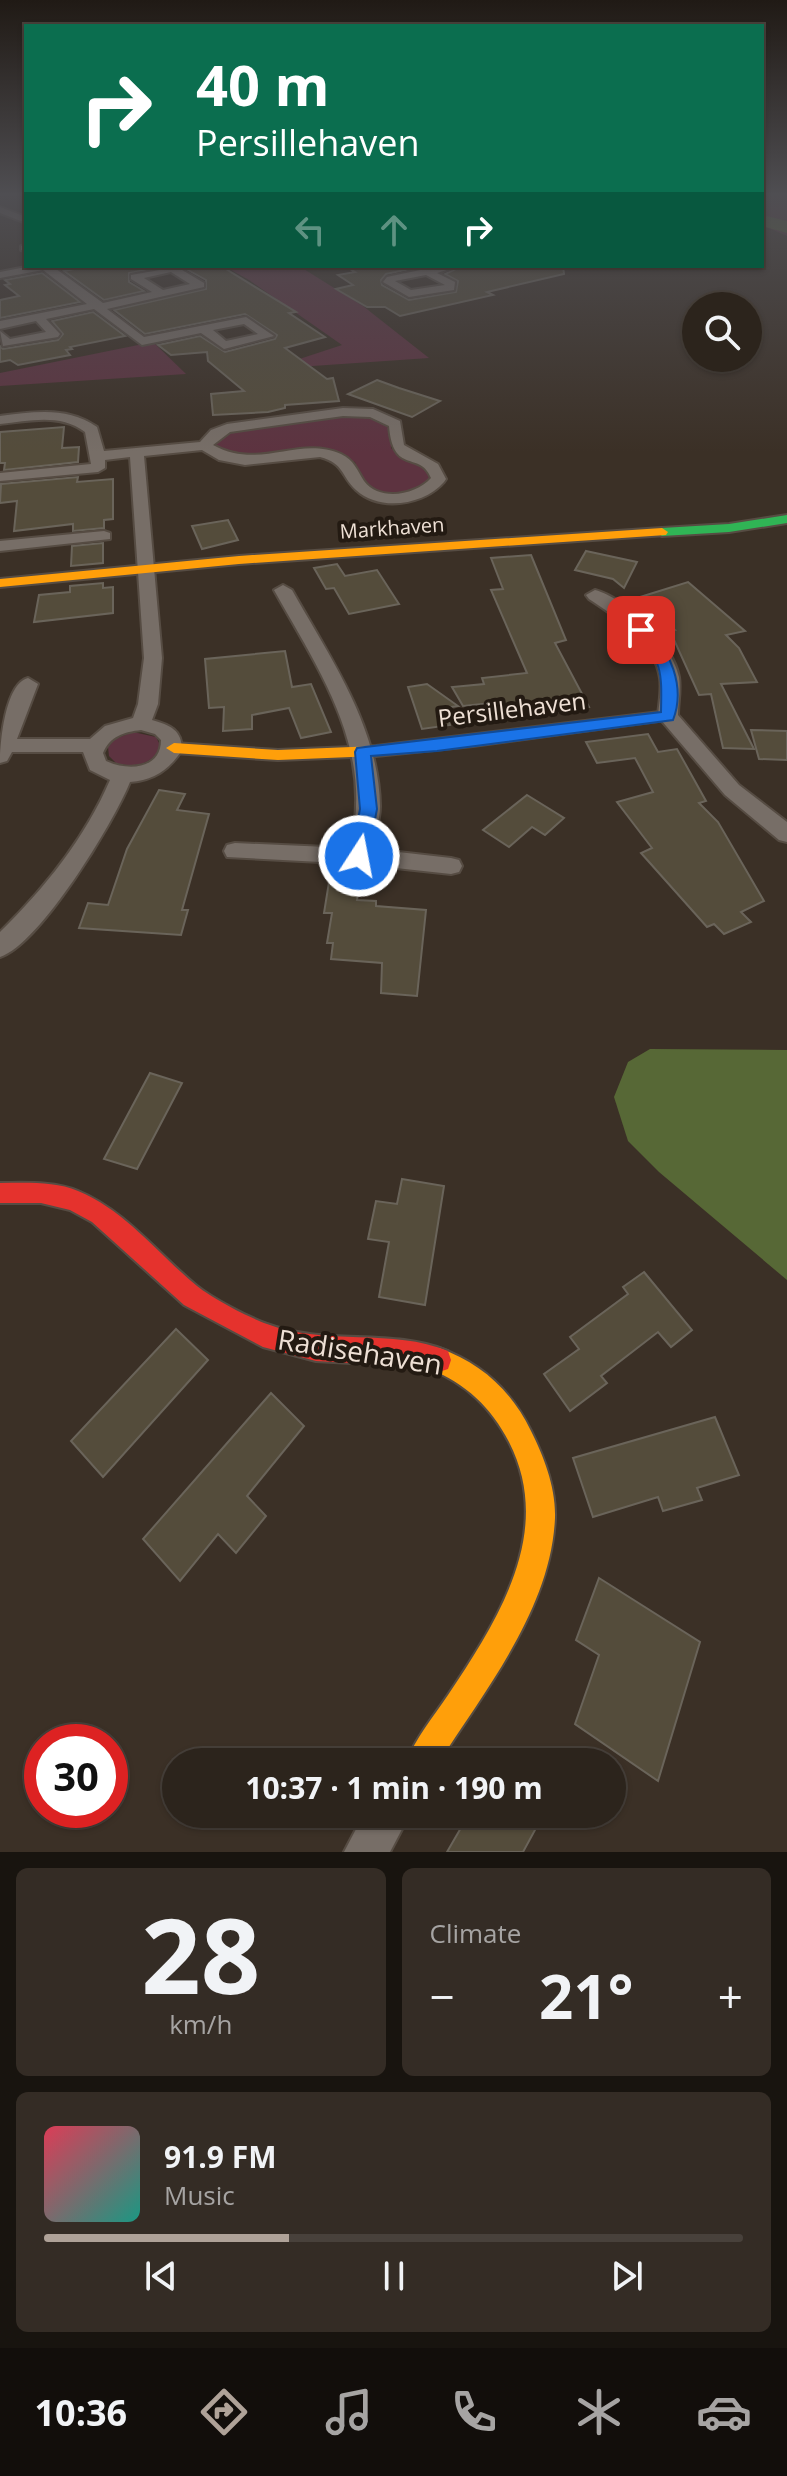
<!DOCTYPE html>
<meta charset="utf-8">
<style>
:root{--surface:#2c241c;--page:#342c25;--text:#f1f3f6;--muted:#a6a4a3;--line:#48413b;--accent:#afa298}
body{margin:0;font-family:"Open Sans",sans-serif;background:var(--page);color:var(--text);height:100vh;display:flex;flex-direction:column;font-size:30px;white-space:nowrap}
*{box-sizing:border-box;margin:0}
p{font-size:26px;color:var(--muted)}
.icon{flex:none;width:44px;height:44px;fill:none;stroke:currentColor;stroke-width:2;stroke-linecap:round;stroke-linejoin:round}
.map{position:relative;height:1852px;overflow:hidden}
.side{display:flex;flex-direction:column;gap:16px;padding:16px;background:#18140f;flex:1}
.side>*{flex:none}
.top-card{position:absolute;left:24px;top:24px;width:740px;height:244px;border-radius:0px;box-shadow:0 2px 6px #0004,0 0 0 2px var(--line);background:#0b6e4f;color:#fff;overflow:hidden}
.fabs{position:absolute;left:682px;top:292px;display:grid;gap:16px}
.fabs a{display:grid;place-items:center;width:80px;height:80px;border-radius:50%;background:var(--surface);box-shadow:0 2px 6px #0004,0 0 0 2px var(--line);font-size:40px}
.speed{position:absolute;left:24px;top:1724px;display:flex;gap:16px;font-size:40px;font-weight:700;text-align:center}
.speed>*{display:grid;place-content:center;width:104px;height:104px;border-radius:50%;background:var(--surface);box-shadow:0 2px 6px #0004,0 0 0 2px var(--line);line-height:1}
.speed .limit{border:12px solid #d22;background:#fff;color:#111}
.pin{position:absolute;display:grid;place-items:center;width:68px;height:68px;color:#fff;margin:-34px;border-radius:16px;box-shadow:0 4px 12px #0006}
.me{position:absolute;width:88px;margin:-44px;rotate:11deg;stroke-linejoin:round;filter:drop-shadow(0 0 6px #0008)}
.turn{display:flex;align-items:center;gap:28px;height:168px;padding:0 40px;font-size:36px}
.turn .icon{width:104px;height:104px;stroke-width:2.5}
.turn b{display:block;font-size:56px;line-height:68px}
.lanes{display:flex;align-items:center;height:76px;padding:0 40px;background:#0003;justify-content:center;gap:40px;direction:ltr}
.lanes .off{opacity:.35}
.big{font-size:60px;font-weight:700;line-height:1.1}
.side .card{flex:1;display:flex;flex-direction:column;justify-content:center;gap:12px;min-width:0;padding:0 28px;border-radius:12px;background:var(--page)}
.side .dial{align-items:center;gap:0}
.dial b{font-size:104px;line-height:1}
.song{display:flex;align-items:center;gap:24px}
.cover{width:96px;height:96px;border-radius:12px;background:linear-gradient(135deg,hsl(350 70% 55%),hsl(170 70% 35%))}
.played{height:8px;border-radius:4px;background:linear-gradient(90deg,var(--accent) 35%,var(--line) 35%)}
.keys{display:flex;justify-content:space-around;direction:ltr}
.heat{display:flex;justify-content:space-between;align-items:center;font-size:44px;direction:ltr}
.side .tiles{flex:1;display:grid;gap:16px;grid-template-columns:1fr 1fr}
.card:last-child{grid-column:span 2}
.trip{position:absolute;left:162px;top:1748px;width:464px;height:80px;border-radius:40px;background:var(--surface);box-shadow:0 2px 6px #0004,0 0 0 2px var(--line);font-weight:700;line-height:80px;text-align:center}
.menu{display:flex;height:128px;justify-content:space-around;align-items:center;background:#120e0b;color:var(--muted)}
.menu .icon{width:56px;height:56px}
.menu .on{color:var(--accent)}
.menu b{font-size:36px;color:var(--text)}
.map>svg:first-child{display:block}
.green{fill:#5d3340}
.water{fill:#576836}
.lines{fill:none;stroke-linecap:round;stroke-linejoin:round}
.river{fill:#576836;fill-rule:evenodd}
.building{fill:#544c3b;stroke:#6a645a;stroke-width:2}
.street-casing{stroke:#564c43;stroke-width:4}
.fast-casing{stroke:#564c43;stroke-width:4}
.slow-casing{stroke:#564c43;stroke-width:4}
.jam-casing{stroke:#564c43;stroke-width:4}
.street{fill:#776e67;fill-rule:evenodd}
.fast{fill:#30b455;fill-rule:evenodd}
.slow{fill:#ff9f0a;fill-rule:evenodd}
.jam{fill:#e5322d;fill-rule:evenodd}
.route{fill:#1a73e8;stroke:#114b97;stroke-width:2}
.labels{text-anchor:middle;stroke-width:8;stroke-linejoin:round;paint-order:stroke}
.far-street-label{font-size:20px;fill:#eee0d5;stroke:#231a12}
.street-label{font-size:24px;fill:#eee0d5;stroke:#231a12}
.near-street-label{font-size:28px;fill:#eee0d5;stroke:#231a12}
</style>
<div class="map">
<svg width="787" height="1852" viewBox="0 0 787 1852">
<rect width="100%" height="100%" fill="#3b3026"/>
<g class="green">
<path d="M762,193H787V236L762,225Z"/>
<path d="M224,266H299L363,306L429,358L269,369L342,345L249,280Z"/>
<path d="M153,342L186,374L0,386V373Z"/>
<path d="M364,415L389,424L393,431L391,448C405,461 420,461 434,477L414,492L386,493L369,488L361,480L355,462L326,450L251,459L216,448V444L226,432L242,427Z"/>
<path d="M133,732L156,737L160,745C155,765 133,768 116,763L109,756L108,747L115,739Z"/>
</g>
<path class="water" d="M650,1049L787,1050V1280L659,1172L628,1141L614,1097L628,1062Z"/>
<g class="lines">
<path class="river" d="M762,215L787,221V233L762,226Z"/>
</g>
<g class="building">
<path d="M89,266H165L129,273V282L144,291L104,300L64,271Z"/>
<path d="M181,266H221L296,312L289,313L325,337L285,348L327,379L333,378L339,401L285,405V408L268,412L213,415L211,394L244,391L208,361L207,352L171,355L158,345L200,336L225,352L275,339L277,335L245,314L145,334L114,310L206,289V280Z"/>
<path d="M345,266H424L386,274L381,280L382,285L409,300L456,292L458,281L445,274L462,266H563L564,274L487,292L493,295L400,316L385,307H367L336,289L353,285L338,275L355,272Z"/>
<path d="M42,273L80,302L0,318V300L19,296L5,285L10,284L5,280Z"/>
<path d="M93,312L125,336L70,347L72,349L66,350L70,355L18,365L10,360L0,362V346L3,349L58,340L63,334L52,321Z"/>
<path d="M377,380L399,388L440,401L412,417L348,394Z"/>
<path d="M64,427L62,448L79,447L78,462L4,470L5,463H0V432Z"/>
<path d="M78,477L77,482L113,479V519L104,520V528L73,531V524L14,531L17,501L0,503L1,484Z"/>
<path d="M228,520L238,540L202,549L192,526Z"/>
<path d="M103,543V563L71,566L72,546Z"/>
<path d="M586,551L637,562L624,588L613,579L575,570Z"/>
<path d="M531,555L566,640L555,643L589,707L498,721L491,703L463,706L452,687L484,684L482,678L527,673L491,590L503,589L491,558Z"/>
<path d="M337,564L345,576L377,570L399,604L349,614L334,588L326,589L314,568Z"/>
<path d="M688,582L745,631L726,635L739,648L757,682L721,684L754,749L723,748L711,694L699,695L670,631L675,630L637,598Z"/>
<path d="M103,583V588L113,587V613L34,622L39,595L70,592V586Z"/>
<path d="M285,651L292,687L311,684L331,732L301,738L289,708L252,715V729L223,731L224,707L209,708L205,659Z"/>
<path d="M427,684L458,706L444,708L450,725L422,729L408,687Z"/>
<path d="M751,730L787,731V760L759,759Z"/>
<path d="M648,734L658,752L677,749L706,801L699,803L718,822L764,901L741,912L751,922L724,934L714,924L707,927L641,853L652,848L617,802L653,792L635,758L597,763L586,742Z"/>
<path d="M159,790L185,794L177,810L209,814L182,910H188L181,935L79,928L88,903L108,905L127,849Z"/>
<path d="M527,795L564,818L545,835L532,827L509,847L483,830Z"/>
<path d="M329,882L360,884L357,900L376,901V906L426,910L417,996L381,993L382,963L331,959L333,943H327L332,913H324Z"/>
<path d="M150,1073L182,1083L137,1169L104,1159Z"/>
<path d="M402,1179L444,1186L425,1305L379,1297L389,1242L368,1239L376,1201L397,1204Z"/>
<path d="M644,1272L692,1330L671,1347L658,1332L601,1376L607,1383L570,1411L544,1374L579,1349L570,1337L628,1294L623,1287Z"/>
<path d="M176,1329L208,1360L103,1477L71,1441Z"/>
<path d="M271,1393L304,1426L247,1496L266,1516L236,1553L218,1534L180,1581L143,1539Z"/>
<path d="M715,1417L739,1475L697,1488L702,1500L663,1511L658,1497L593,1517L573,1458Z"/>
<path d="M599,1578L700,1642L658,1781L575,1724L599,1655L576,1640Z"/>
<path d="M469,1814H519L535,1830L523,1852H447Z"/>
</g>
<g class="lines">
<g class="street-casing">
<g id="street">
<path d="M0,207L26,217V223L0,213Z"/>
<path d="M26,244V251L21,250V246Z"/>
<path d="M31,266H52L103,303L152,292L131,279V275L177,267L204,283V287L107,309L144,337L246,317L274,336L224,349L201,333L142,345L94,309L46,319L60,334L58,337L3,346L0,331L10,339L46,332L36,321L0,329V321L87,304L43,270L0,278V272ZM171,272L190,284L163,290L144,278ZM244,324L258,334L226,341L213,330Z"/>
<path d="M439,266H459L437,273L455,282L454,290L409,297L383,282L387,277ZM426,275L445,285L411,290L395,281Z"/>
<path d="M343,408L373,409L400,421L404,445L438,464L446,479L444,482C424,505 380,512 356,490C340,475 345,464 320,457L245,465L219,460L202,450L144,456L162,658L158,704L152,720C170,725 182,730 182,750C169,770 154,780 130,782C114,822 40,944 0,957V932C45,888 85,838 110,780L90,770L83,752H12L7,761L0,763C0,743 5,684 28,678L38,684L17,739H90L105,726L133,718L138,704L144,658L130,457L105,460V468L98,472L0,481V473L91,464L85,432C60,413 29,421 0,424V416C34,412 67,406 97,427L104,451L200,442L211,430L227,424ZM343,416L370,417L389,426C393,476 420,450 431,478C416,495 380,502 364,481C357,470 354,460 341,454C298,435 260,471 213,445L230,432ZM141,730L155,734L161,740C161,770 127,771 106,761L103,753C110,736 124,732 141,730Z"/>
<path d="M104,531L110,533V539L0,551V541Z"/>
<path d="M283,585L292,590C329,656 379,727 380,806C380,821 375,835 372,849L451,858L459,860L462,866L459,872L451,874L359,864L227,857L224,851L227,845L235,843L350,848C375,750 320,672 274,590Z"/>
<path d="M595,590C626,598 673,645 679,677C681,690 678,703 678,715L739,785L787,822V842L779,840L725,795L661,720L658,716C659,703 662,690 660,678C654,640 617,618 589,599L586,595Z"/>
<path d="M364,1814H410L390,1852H344Z"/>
</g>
</g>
<g class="fast-casing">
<path id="fast" d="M787,515V523L729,532L662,536L656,532L662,528L729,524Z"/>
</g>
<g class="slow-casing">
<g id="slow">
<path d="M662,528L668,532L666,535L239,564L0,587V579L239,556Z"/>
<path d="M668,711L675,716L673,719L473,746L376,756L278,760L174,753L166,748L174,743L278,750L376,746Z"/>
<path d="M439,1348C481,1363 511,1390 531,1431C544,1457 556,1488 555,1518C551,1608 486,1689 439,1762H406C416,1738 433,1717 448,1695C498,1620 555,1532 509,1442C491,1407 466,1384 430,1369L427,1360L430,1351Z"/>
</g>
</g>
<g class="jam-casing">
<path id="jam" d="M0,1183C26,1183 54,1181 78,1191C125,1210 159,1255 197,1286C213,1299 248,1317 267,1324C325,1346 393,1328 448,1351L451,1360L448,1369L439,1372L404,1366L316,1361L263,1347L184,1305L92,1222L70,1210L41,1203H0Z"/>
</g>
<use href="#street" class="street"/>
<use href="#fast" class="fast"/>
<use href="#slow" class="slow"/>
<use href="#jam" class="jam"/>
</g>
<linearGradient id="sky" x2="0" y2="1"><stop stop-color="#201a15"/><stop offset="0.43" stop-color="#4f4e52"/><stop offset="1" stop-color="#4f4e52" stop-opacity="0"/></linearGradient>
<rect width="787" height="452" fill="url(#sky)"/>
<path class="route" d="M636,627H646C670,649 686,687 673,720L437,751L371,756L377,809L368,856L365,861H353L351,856L360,809L355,752L357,748L661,712C662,670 662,662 634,630Z"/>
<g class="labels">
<g class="far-street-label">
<text transform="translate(392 528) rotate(-4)" y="7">Markhaven</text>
</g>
<g class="street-label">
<text transform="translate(512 710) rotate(-7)" y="8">Persillehaven</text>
</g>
<g class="near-street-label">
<text transform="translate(360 1352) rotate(9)" y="10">Radisehaven</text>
</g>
</g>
</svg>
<div class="fabs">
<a><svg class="icon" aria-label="search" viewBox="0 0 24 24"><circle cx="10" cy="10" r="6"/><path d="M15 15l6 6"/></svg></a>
</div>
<div class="speed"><div class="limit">30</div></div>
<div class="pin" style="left:641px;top:630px;background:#d93025"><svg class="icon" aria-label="arrive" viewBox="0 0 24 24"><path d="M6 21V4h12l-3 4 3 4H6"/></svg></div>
<svg class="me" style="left:359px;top:856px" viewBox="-20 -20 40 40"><circle r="17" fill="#1a73e8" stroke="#fff" stroke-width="3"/><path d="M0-11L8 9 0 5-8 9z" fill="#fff"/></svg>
<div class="trip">10:37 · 1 min · 190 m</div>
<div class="top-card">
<div class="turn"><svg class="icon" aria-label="right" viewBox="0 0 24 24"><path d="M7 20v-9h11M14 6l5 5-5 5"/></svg><div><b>40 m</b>Persillehaven</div></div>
<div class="lanes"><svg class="icon off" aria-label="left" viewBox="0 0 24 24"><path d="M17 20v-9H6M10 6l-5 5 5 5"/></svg><svg class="icon off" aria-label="ahead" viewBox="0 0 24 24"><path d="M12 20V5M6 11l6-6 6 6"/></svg><svg class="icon" aria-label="right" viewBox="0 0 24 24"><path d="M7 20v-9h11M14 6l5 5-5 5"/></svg></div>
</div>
</div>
<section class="side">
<div class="tiles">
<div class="card dial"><b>28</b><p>km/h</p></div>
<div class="card"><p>Climate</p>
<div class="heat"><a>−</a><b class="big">21°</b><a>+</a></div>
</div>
<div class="card">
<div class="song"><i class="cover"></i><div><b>91.9 FM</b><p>Music</p></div></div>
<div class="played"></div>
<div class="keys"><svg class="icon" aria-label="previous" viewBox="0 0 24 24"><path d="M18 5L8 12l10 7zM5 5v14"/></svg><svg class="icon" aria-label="pause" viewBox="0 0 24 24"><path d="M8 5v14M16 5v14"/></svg><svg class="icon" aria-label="next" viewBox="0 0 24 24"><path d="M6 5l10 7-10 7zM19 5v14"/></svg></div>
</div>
</div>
</section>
<nav class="menu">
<b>10:36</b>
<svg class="icon on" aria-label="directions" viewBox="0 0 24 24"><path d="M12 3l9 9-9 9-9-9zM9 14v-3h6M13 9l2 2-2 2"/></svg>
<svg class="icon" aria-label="music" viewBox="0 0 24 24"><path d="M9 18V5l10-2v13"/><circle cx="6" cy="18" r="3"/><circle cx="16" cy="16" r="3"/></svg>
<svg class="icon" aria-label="phone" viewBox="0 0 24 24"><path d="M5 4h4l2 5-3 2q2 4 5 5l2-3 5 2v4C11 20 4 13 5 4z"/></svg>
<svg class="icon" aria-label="climate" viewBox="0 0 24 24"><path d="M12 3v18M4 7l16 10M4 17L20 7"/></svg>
<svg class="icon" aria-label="car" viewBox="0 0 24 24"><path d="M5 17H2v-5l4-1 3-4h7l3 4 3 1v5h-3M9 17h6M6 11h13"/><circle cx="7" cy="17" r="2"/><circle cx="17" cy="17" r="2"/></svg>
</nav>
